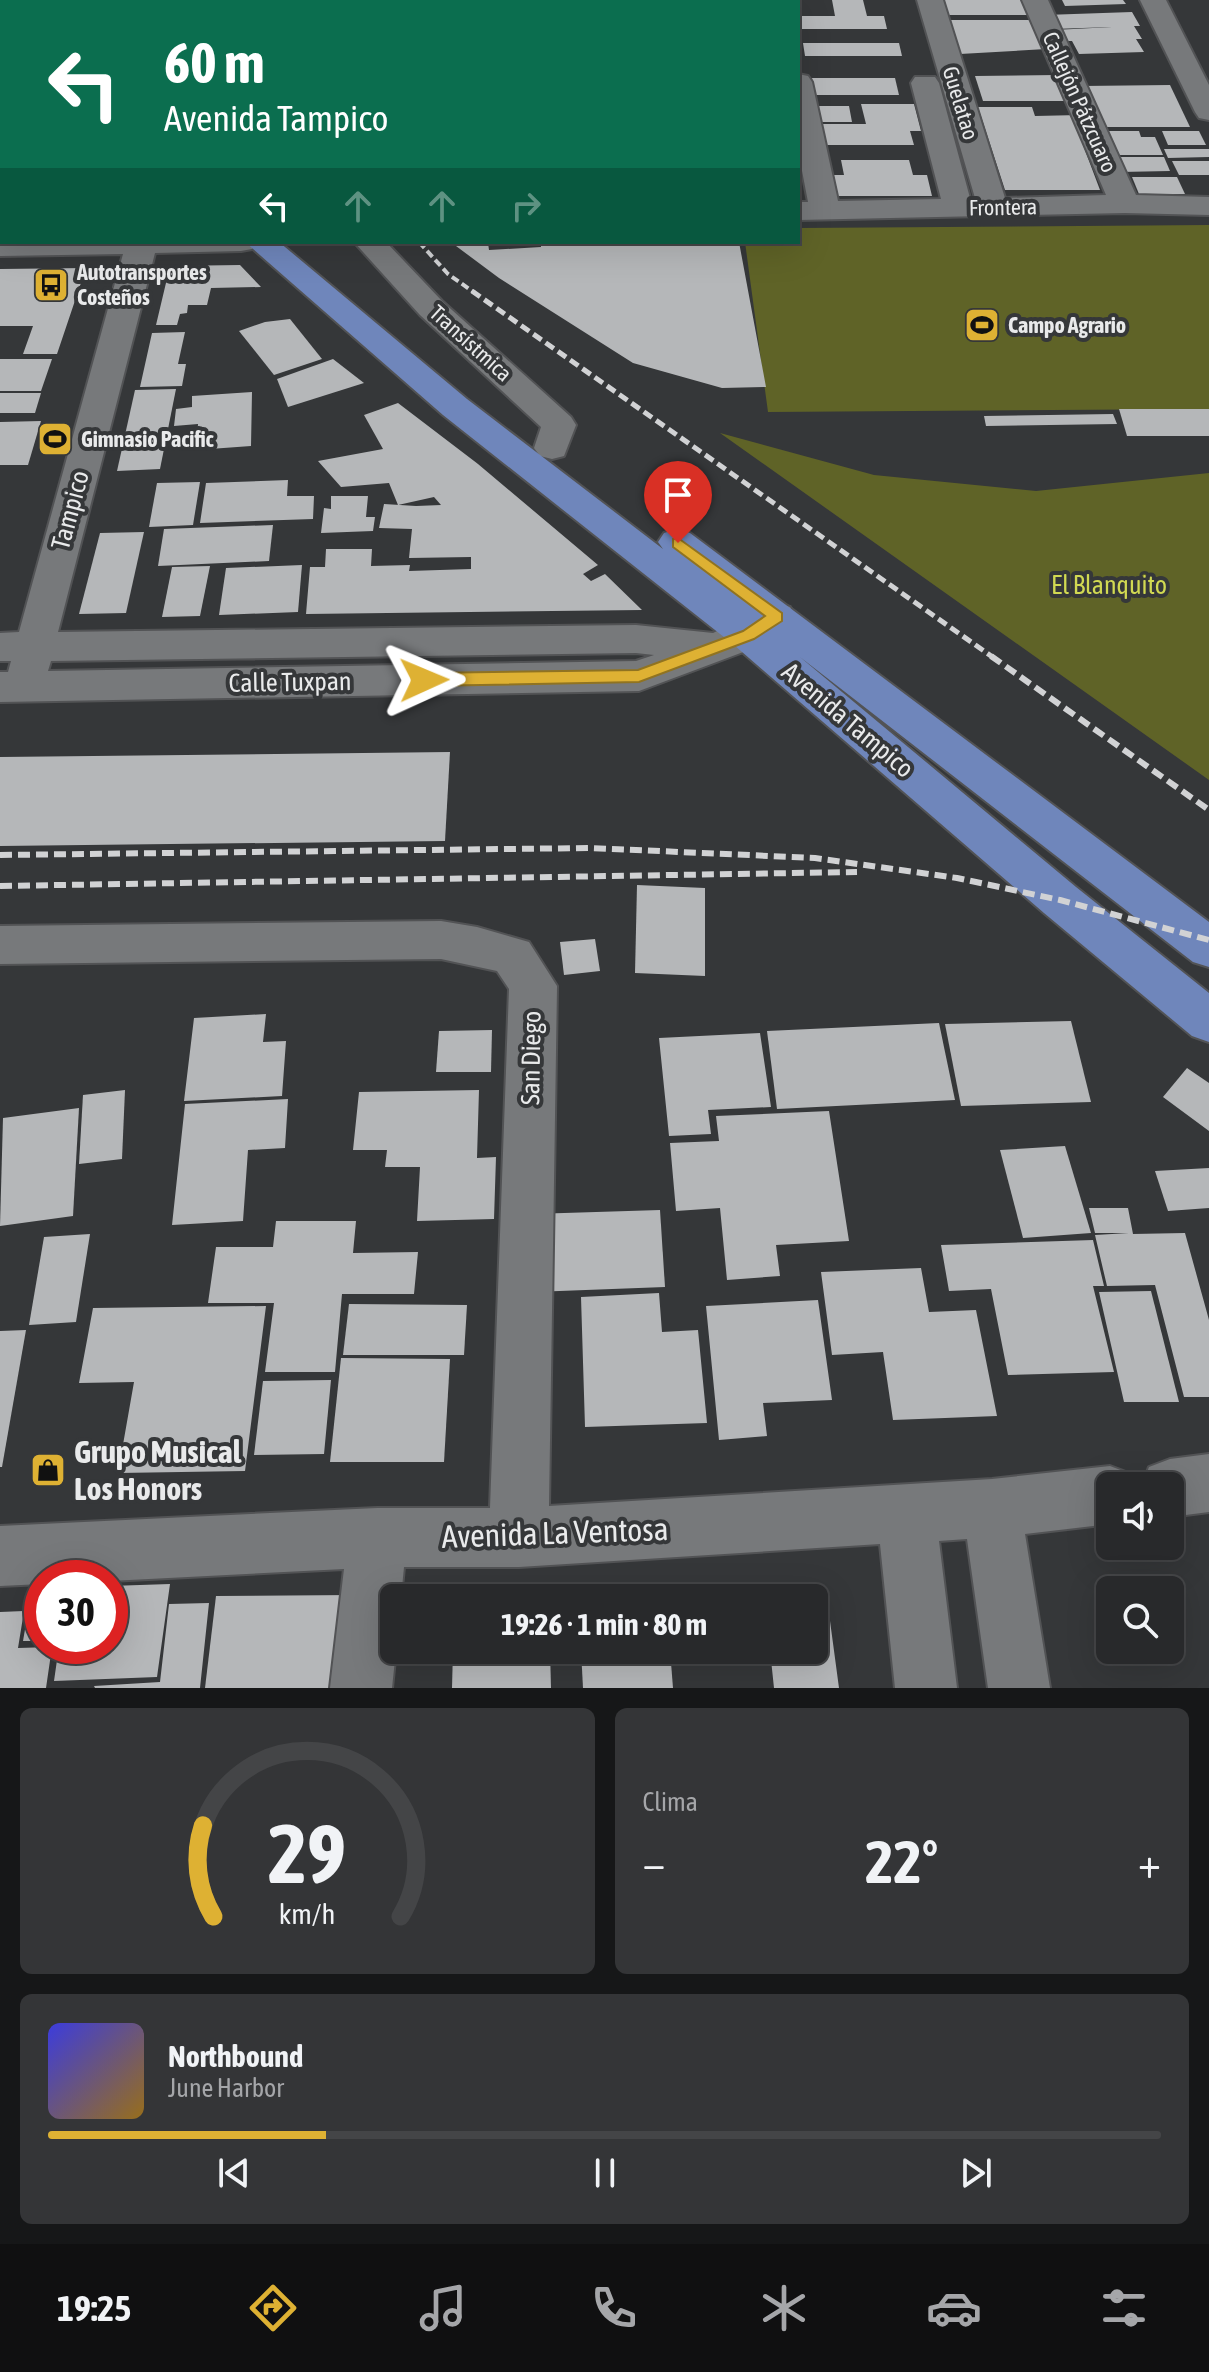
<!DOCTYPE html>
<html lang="es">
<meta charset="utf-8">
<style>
:root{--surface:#28292b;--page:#343537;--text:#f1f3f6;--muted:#a5a6a9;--line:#444547;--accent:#deb133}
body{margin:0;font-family:"Asap Condensed",sans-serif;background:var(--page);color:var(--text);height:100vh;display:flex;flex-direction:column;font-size:30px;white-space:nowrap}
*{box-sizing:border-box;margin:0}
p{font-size:26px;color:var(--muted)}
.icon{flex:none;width:44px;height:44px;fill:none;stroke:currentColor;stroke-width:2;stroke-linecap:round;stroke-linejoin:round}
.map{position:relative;height:1688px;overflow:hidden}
.sheet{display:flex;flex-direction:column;gap:20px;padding:20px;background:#161718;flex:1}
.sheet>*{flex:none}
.guide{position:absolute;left:0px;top:0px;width:800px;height:244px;box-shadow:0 8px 32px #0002,0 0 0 2px var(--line);background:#0b6e4f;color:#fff;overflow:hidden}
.tools{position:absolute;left:1096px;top:1472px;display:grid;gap:16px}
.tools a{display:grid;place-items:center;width:88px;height:88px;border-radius:12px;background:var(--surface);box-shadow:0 8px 32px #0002,0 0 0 2px var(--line);font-size:40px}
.speed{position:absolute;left:24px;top:1560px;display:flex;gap:16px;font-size:40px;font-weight:700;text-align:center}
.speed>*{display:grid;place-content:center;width:104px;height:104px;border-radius:50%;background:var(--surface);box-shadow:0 8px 32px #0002,0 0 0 2px var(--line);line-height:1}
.speed .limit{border:12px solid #d22;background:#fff;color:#111}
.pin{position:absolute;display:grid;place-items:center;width:68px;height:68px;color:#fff;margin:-82px -34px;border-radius:50% 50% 50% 0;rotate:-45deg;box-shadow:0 0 8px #0007}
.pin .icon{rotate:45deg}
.me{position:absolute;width:88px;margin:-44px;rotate:89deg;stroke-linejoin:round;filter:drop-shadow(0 0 6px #0008)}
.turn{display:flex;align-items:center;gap:28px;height:168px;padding:0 32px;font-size:36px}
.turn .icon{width:104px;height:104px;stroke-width:2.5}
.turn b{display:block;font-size:56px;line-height:68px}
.lanes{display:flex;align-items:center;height:76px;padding:0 32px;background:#0003;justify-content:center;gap:40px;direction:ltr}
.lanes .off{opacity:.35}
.big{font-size:60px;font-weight:700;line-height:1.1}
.sheet .tile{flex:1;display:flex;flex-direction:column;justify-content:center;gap:12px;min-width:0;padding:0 28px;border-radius:12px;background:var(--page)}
.sheet .dial{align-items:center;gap:0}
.dial svg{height:208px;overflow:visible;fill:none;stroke:var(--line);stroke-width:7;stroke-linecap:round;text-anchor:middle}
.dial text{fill:var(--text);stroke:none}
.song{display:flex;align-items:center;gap:24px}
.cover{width:96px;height:96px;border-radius:12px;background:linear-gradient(135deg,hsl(240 70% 55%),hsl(40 70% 35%))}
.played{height:8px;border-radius:4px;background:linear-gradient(90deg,var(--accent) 25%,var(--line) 25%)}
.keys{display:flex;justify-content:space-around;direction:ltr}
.heat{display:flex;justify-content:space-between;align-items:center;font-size:44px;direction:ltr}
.sheet .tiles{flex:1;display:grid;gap:20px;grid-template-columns:1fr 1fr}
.tile:last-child{grid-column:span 2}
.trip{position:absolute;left:380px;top:1584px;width:448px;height:80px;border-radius:12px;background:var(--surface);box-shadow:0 8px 32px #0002,0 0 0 2px var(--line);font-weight:700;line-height:80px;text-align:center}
.tab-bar{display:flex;height:128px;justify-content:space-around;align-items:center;background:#101011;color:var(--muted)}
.tab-bar .icon{width:56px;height:56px}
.tab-bar .on{color:var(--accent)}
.tab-bar b{font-size:36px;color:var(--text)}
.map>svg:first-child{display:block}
.green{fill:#5f6327}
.building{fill:#b5b7b9}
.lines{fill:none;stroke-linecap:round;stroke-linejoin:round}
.street-casing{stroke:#525355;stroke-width:4}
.primary-casing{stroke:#525355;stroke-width:4}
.street{fill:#77797b;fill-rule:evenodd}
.primary{fill:#6f86bb;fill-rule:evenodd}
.rail-far2{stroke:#d1d2d4;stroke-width:4;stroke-dasharray:8 4;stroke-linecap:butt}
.rail-far1{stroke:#d1d2d4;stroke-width:5;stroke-dasharray:10 5;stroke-linecap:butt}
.rail{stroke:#d1d2d4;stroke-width:6;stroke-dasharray:12 6;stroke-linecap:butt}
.route{fill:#deb133;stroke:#907321;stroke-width:2}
.labels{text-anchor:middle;stroke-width:8;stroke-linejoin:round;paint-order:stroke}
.far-street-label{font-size:22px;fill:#e9eaeb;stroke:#353739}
.far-poi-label{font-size:22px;font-weight:bold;fill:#e9eaeb;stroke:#353739;text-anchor:start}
.street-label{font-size:26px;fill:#e9eaeb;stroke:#353739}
.park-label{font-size:26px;fill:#d1d952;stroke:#353739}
.near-poi-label{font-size:32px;font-weight:bold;fill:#e9eaeb;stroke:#353739;text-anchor:start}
.near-street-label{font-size:32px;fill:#e9eaeb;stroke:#353739}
</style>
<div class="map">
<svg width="1209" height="1688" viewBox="0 0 1209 1688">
<rect width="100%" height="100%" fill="#353739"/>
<g class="green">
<path d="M1209,225V409L768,412L745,242H798V228Z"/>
<path d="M720,433L874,475L1036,491L1209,473V780Z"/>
</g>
<g class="building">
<path d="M832,0H863L867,16H884L887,29H799L798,16H835Z"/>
<path d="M937,0H1028L1034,15H942Z"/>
<path d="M1062,0H1123L1126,4L1065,6Z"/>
<path d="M1132,12L1140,26H1134L1142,39H1136L1144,52L1079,54L1072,41H1060L1054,30L1112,27L1053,29L1045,15Z"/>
<path d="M950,20H1034L1046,49L960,54Z"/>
<path d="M803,43H899L902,56H805Z"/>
<path d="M1057,75L1066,101H983L975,76Z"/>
<path d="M812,78H895L899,95H815Z"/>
<path d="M1170,85L1190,127H1102L1082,86Z"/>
<path d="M861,104H914L921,131H910L914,145H825L821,124H866Z"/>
<path d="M817,106H849L852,122H820Z"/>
<path d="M978,107H1032L1035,116L1079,115L1090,145H1083L1100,190H1005Z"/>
<path d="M1103,131H1139L1141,137H1155L1163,155H1113Z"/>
<path d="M1162,131H1199L1206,145H1168Z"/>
<path d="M1164,149H1209V157L1168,158Z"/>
<path d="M1114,157H1164L1170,171L1120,172Z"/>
<path d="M841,160H909L913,175H927L932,196H833L829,175H844Z"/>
<path d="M1172,161H1209V175H1179Z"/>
<path d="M1132,177H1177L1185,194H1139Z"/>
<path d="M541,242H739L766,387L722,388L633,363L499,278L456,246L488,243L489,250L541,247Z"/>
<path d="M240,265L261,287L211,288L207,305H188L187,313L180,314L177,325H156L170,266Z"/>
<path d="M86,268L57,354H23L33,326H0V269Z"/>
<path d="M290,319L322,359L274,375L239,331L265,322Z"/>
<path d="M185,332L178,364H186L182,386L140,387L152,333Z"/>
<path d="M0,359H52L41,391H0Z"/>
<path d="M333,359L364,383L288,407L277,379Z"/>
<path d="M176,389L160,469L117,471L135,390Z"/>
<path d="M252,392L251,446L196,450L198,424L174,426L176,409L192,407V396Z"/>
<path d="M0,393H41L35,413H0Z"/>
<path d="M398,403L478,464L598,565L583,574L591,581L605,574L642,610L306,614L310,567H325L326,549H372L371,566L410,565L409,571L471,569V557L409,558L412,529L379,528L384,504L416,506L441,505L434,497L398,505L389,483L341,487L318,461L383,449L364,415Z"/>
<path d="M1119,409H1209V436H1127Z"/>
<path d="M1113,414L1117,424L986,426L984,416Z"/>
<path d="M41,421L28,465H0V422Z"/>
<path d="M288,480L287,496H314L313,519L200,523L206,483Z"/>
<path d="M200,482L193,525L149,527L157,483Z"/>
<path d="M331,496H368L366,517H375L373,531L321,533L324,508L331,509Z"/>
<path d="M273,525L269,561L158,566L164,529Z"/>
<path d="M144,532L126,613L79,614L100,533Z"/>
<path d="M302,565L298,612L219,615L226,568Z"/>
<path d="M210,566L200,616L162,617L172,567Z"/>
<path d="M450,752L445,841L0,846V757Z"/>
<path d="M637,885L705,888V976L635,973Z"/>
<path d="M595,939L600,971L564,975L560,942Z"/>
<path d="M266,1014L263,1042L286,1041L282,1096L184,1101L194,1018Z"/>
<path d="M1071,1021L1091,1102L961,1106L945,1024Z"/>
<path d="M939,1023L955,1100L777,1109L767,1031Z"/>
<path d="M492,1030L491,1072H436L439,1031Z"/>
<path d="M760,1033L771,1107L708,1110L711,1134L669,1136L659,1038Z"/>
<path d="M1187,1068L1209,1083V1131L1163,1097Z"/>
<path d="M125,1090L122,1159L79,1164L83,1095Z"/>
<path d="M479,1090L477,1158L496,1157L494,1219L417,1221L420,1167H385L387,1150H353L359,1092Z"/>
<path d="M288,1099L285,1148L248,1150L243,1221L172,1225L185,1104Z"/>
<path d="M79,1108L73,1216L0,1226L3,1118Z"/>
<path d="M829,1111L849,1241L776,1245L780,1276L727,1280L720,1208L676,1211L670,1143L719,1141L716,1116Z"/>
<path d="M1065,1146L1091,1233L1023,1238L1000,1150Z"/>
<path d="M1209,1168V1208L1168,1211L1155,1171Z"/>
<path d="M1089,1208H1128L1133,1234L1185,1233L1209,1320V1397H1184L1155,1285L1107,1286L1095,1235L1129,1233H1095Z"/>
<path d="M660,1210L665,1287L533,1292L532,1214Z"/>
<path d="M276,1221H356L353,1253L418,1252L414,1294H342L335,1372H265L274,1303H208L216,1247H273Z"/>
<path d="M90,1234L76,1322L29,1325L44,1237Z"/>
<path d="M1093,1240L1104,1286H1093L1114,1372L1008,1375L991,1289L949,1291L941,1245Z"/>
<path d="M921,1268L929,1312L976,1310L997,1416L893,1420L883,1352L832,1355L821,1272Z"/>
<path d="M1151,1291L1179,1402H1124L1099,1292Z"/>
<path d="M659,1293L662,1332L698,1330L707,1423L585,1427L581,1297Z"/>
<path d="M818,1300L832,1400L763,1403L767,1436L719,1440L706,1306Z"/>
<path d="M349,1304L467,1305L464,1355H343Z"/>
<path d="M266,1306L245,1471L118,1473L134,1382L79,1383L93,1308Z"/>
<path d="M26,1330L2,1467H0V1331Z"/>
<path d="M341,1358L450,1359L444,1462H330Z"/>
<path d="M331,1380L324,1454L254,1455L263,1381Z"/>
<path d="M170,1584L157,1677L54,1681L59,1646H110V1586Z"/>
<path d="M32,1589H42V1641H23Z"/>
<path d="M354,1595L347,1688H205L216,1596Z"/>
<path d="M209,1603L200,1688H95L94,1686L160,1682L169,1604Z"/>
<path d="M828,1606L839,1688H774L770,1650H814V1607Z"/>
<path d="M24,1611L18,1648L52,1647L46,1688H0V1612Z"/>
<path d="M453,1650H550L551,1688H452Z"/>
<path d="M581,1650H670L673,1688H583Z"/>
</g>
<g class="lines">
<g class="street-casing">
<g id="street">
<rect x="320" y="0" width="26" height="2"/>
<rect x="523" y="0" width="26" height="2"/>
<rect x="768" y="0" width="26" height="2"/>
<path d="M917,0H943L1005,198L1106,195L1022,0H1048L1136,195L1209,197V215L1125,213L798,220V202H808L798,150V74L808,76L812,82L838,201L941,199L911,83L915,77H935L939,83L970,198H975Z"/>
<path d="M1140,0H1166L1209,85V120L1199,118L1195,112Z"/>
<path d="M0,238L2,242H256L252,249L241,251L155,253L58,632L636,625L713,633L776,603L790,607L796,617L790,627L762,645L639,691L0,702V672H8L11,661H0V633L19,632L123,254L0,256ZM636,653L654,655L636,661L48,671L51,661Z"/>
<path d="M354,242H386L442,301L571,417L576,425L564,456L552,459L540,456L534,448L541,427L420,315Z"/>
<path d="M441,921L477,927L529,942L557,986L549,1506L992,1479L1110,1466L1131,1474L1135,1486H1110V1524L1025,1534L1050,1688H988L967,1539L939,1541L957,1688H895L880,1544L519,1567H404L401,1598H394L396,1650L392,1688H330L344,1569L110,1581V1578H42V1584L0,1586V1526L377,1508H490L509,989L497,971L441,959L0,964V926Z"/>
<path d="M1209,1454V1512L1170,1517V1486H1142L1149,1467L1170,1459Z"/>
</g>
</g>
<g class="primary-casing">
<g id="primary">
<path d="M196,0H222L195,2Z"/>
<path d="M245,242H279L467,399L663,549L658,542L664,533L677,529L690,533L1209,922V967L1193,962L800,657L1076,887L1209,993V1042L1192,1036L1044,913L734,645L443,415Z"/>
</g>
</g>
<use href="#street" class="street"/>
<use href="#primary" class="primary"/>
<path class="rail-far2" d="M419,242L448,274L475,293"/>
<path class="rail-far1" d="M472,291L994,658"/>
<g class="rail">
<path d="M991,656L1209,810"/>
<path d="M0,855L591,848L815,858L957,878L1060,900L1209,940"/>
<path d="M0,886L857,872"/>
</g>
</g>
<path class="route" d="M678,538L782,613V621L754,639L639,682L424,686L416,680L424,673L638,670L743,631L765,616L673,547V539Z"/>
<defs>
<g id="bus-square" transform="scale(1.8)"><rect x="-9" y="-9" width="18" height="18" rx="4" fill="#deb133" stroke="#353739"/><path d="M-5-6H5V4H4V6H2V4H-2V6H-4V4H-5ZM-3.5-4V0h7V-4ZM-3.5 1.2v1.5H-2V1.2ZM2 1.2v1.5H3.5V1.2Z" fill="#111"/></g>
<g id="stadium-square" transform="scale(1.8)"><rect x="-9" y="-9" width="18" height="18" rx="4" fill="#deb133" stroke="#353739"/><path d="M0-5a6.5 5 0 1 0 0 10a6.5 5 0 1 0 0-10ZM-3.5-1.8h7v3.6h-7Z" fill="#111"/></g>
<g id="shop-square" transform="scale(1.8)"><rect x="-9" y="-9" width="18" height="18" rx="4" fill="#deb133" stroke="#353739"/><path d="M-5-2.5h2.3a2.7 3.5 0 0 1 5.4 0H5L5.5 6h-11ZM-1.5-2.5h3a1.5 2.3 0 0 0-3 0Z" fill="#111"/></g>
</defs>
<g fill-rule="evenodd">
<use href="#bus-square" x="51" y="285"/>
<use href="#stadium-square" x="982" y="325"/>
<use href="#stadium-square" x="55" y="439"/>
<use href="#shop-square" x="48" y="1470"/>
</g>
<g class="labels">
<g class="far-street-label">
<text transform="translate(1080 102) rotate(66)" y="8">Callejón Pátzcuaro</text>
<text transform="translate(961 103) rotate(73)" y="8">Guelatao</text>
<text transform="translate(1003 207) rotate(-1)" y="8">Frontera</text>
<text transform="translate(471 343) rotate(42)" y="8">Transístmica</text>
</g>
<g class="far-poi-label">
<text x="77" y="280">Autotransportes<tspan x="77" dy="25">Costeños</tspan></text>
<text x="1008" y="333">Campo Agrario</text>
<text x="81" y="447">Gimnasio Pacific</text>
</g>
<g class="street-label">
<text transform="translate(70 510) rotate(-75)" y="9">Tampico</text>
<text transform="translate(290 682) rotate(-1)" y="9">Calle Tuxpan</text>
<text transform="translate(848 720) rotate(40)" y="9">Avenida Tampico</text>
<text transform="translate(531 1058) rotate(-89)" y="9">San Diego</text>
</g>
<g class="park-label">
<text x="1109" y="594">El Blanquito</text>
</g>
<g class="near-poi-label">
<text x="74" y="1463">Grupo Musical<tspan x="74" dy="37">Los Honors</tspan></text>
</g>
<g class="near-street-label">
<text transform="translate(555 1533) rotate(-2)" y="11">Avenida La Ventosa</text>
</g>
</g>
</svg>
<div class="tools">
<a><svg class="icon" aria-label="sound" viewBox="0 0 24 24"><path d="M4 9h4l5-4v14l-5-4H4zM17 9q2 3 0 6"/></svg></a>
<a><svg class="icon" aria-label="search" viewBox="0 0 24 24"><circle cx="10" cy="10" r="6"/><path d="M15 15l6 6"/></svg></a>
</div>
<div class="speed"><div class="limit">30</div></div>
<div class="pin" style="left:678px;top:543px;background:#d93025"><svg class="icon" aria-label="arrive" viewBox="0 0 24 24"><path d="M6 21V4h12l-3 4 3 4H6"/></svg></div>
<svg class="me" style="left:424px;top:680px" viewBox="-20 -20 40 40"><path d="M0-17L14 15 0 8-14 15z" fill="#deb133" stroke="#fff" stroke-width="4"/></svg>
<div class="trip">19:26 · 1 min · 80 m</div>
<div class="guide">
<div class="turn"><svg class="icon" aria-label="left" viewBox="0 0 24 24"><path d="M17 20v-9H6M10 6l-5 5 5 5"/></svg><div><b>60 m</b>Avenida Tampico</div></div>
<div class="lanes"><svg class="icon" aria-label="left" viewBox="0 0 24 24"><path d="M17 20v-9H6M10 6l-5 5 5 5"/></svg><svg class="icon off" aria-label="ahead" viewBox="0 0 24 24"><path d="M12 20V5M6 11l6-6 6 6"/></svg><svg class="icon off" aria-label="ahead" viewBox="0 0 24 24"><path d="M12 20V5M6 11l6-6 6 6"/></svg><svg class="icon off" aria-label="right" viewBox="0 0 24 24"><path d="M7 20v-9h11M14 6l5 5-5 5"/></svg></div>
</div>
</div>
<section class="sheet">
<div class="tiles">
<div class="tile dial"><svg viewBox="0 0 100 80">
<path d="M14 69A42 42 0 1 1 86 69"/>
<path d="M14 69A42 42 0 0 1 10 34" stroke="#deb133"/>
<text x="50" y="56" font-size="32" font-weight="700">29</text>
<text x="50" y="72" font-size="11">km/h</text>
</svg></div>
<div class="tile"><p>Clima</p>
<div class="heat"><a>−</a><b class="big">22°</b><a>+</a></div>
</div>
<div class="tile">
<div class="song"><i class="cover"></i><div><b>Northbound</b><p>June Harbor</p></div></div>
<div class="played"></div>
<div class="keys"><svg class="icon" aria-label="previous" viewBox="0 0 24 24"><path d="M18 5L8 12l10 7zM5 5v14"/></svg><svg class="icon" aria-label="pause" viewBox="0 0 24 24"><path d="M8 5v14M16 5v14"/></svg><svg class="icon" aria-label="next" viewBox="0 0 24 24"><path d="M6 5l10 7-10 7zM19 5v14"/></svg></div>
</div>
</div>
</section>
<nav class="tab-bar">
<b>19:25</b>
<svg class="icon on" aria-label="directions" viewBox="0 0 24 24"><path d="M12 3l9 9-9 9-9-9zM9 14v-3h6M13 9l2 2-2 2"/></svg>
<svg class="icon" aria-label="music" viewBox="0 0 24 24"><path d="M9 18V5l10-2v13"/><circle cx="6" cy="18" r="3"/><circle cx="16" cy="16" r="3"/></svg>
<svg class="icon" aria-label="phone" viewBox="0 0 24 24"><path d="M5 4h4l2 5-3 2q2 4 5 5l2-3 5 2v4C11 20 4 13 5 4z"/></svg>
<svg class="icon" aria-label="climate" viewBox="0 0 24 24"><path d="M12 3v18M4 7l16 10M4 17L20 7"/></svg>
<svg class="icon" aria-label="car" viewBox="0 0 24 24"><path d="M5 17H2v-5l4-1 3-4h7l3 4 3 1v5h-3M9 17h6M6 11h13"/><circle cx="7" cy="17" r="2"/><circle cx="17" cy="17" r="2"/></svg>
<svg class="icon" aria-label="filters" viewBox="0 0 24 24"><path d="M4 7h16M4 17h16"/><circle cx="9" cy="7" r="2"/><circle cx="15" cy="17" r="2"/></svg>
</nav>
